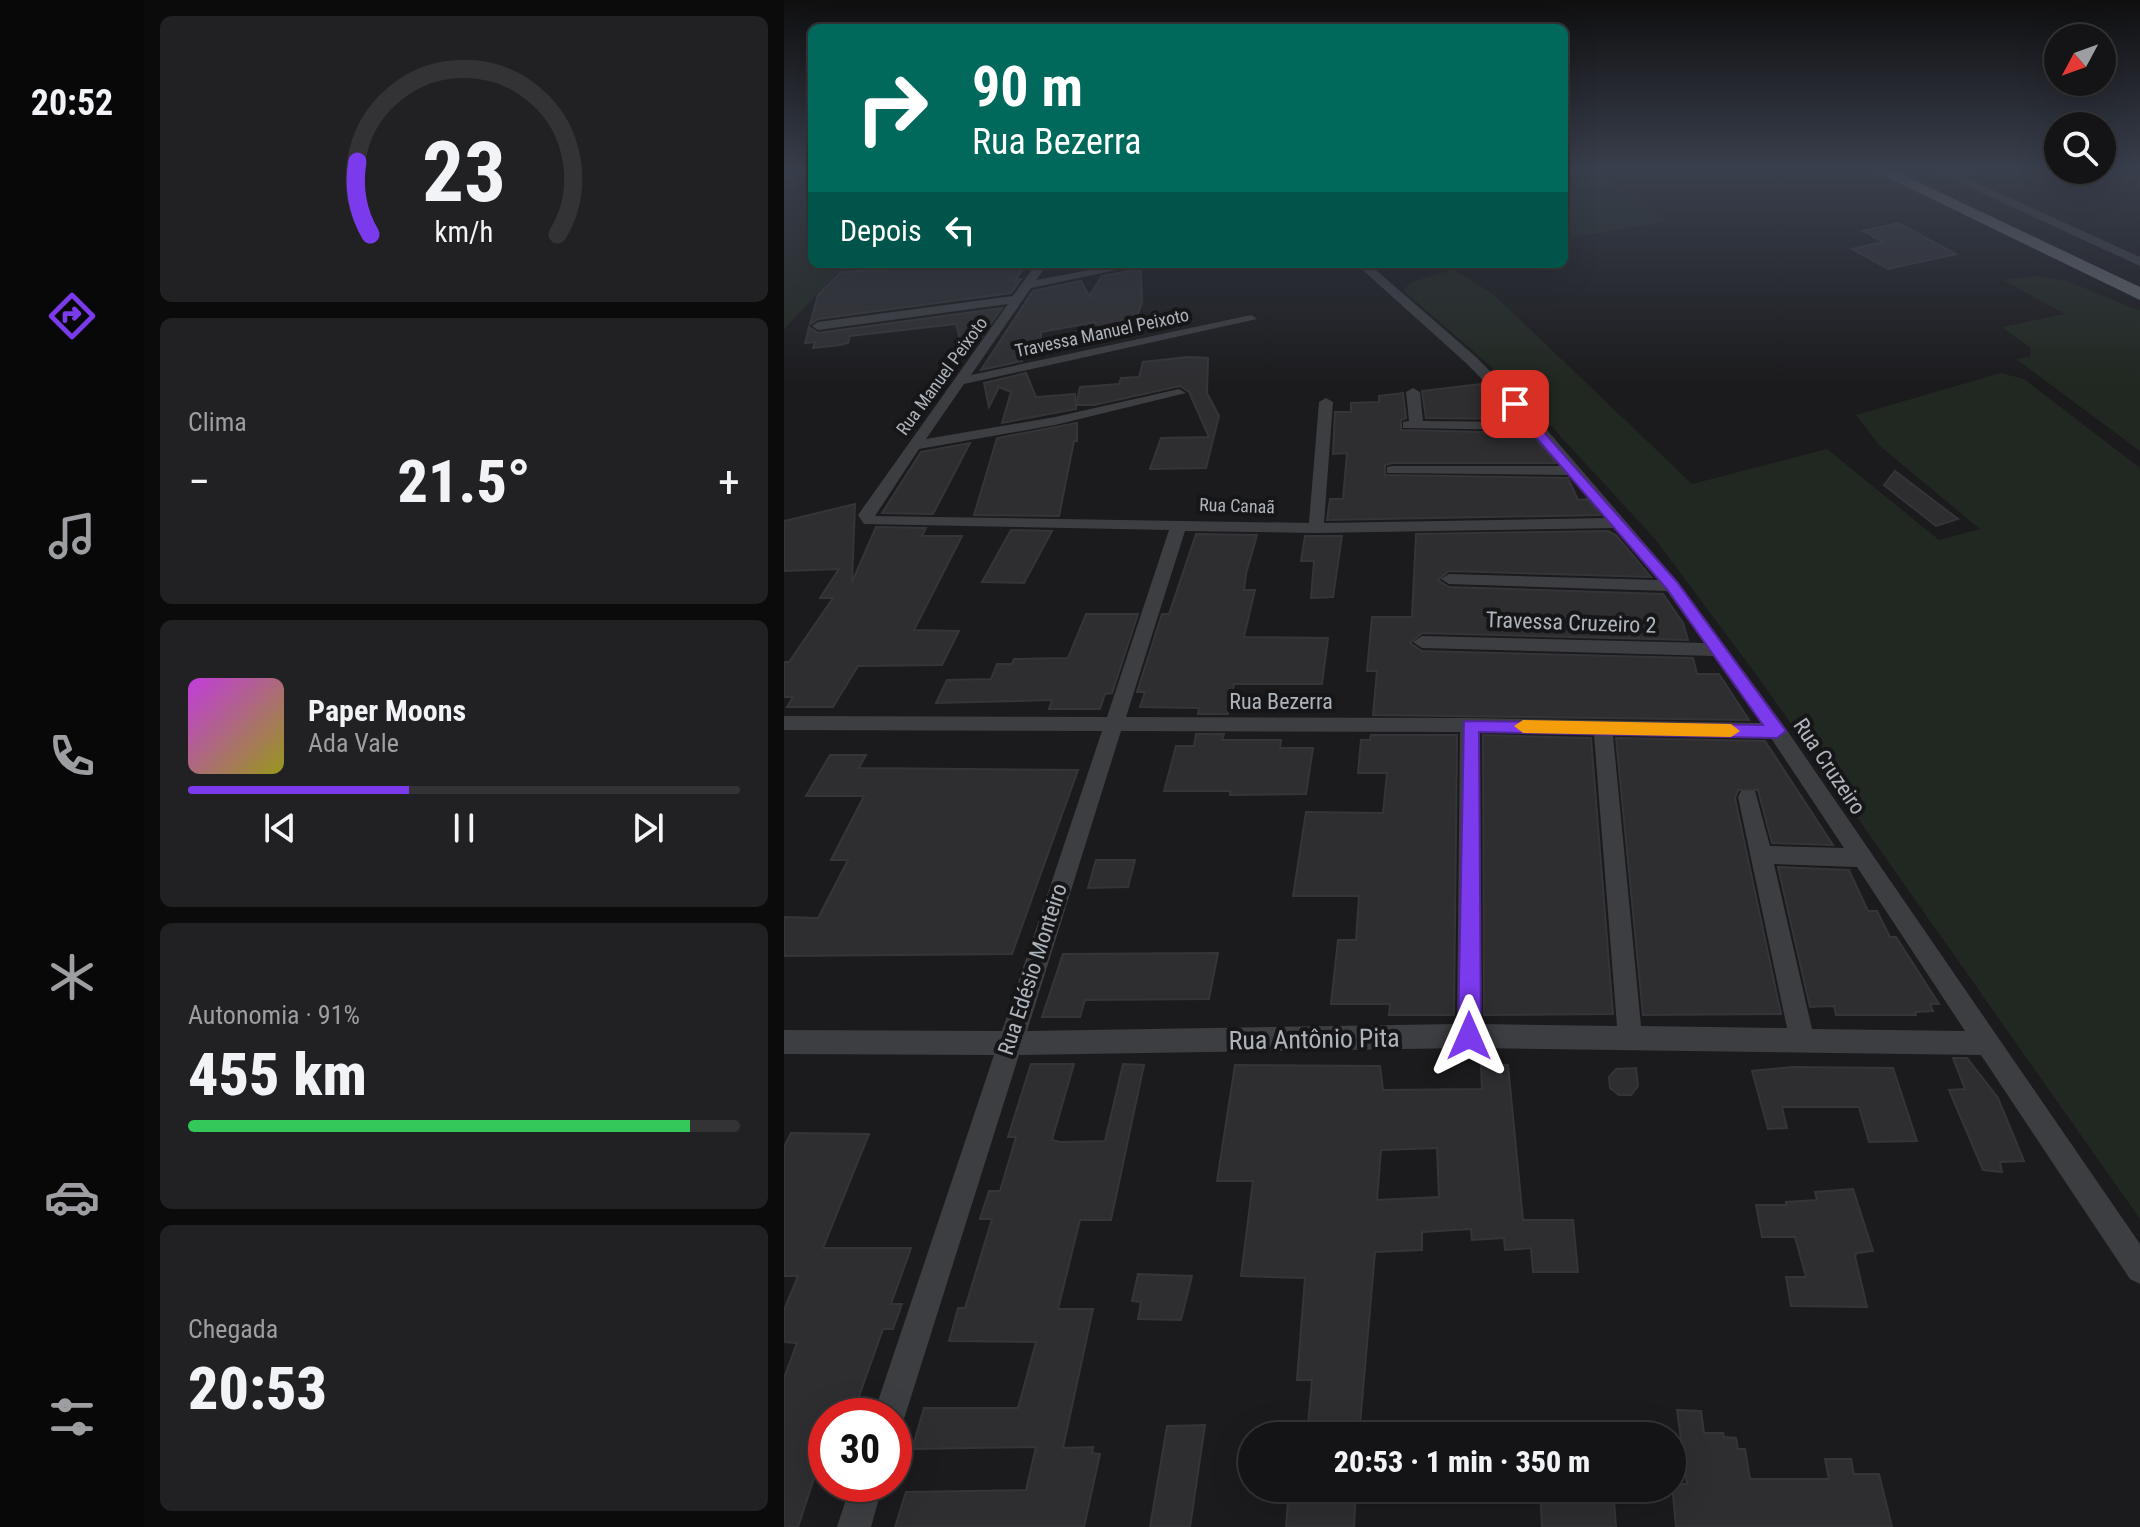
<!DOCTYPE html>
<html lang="pt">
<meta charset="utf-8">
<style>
:root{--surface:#141416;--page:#212123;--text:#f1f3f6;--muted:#9d9ea1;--line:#333335;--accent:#7c3aed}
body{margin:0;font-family:"Roboto Condensed",sans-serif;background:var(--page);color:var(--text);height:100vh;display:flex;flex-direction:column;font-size:30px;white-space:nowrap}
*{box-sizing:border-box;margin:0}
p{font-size:26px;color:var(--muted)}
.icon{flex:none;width:44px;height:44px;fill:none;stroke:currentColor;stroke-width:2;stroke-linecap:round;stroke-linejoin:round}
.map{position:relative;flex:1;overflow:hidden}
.drawer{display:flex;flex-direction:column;gap:16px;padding:16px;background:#0b0b0c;width:640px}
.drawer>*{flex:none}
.hud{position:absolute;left:24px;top:24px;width:760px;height:244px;border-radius:12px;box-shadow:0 8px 32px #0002,0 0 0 2px var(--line);background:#00695c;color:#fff;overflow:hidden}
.needle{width:52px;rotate:229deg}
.controls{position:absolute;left:1260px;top:24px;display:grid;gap:16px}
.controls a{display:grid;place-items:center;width:72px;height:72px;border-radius:50%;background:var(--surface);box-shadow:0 8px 32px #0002,0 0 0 2px var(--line);font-size:40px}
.speed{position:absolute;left:24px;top:1398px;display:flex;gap:16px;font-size:40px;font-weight:700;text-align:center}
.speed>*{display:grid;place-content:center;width:104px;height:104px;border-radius:50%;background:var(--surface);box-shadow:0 8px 32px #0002,0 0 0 2px var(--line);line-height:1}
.speed .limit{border:12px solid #d22;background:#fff;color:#111}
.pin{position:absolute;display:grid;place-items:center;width:68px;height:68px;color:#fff;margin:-34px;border-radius:16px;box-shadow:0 4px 12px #0006}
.me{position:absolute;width:88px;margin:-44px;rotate:0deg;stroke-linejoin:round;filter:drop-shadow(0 0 6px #0008)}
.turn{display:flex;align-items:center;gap:28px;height:168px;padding:0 32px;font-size:36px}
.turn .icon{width:104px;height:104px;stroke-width:2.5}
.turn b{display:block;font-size:56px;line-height:68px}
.then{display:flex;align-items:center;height:76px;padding:0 32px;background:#0003;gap:16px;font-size:30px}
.big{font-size:60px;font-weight:800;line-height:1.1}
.drawer .tile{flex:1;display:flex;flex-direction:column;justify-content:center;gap:12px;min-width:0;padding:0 28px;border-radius:12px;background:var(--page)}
.drawer .dial{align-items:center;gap:0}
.dial svg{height:208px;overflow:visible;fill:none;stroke:var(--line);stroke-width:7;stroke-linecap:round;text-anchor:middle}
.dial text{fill:var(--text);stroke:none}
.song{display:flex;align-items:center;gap:24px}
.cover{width:96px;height:96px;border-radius:12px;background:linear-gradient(135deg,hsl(290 70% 55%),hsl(60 70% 35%))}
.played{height:8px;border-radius:4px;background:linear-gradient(90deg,var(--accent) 40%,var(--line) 40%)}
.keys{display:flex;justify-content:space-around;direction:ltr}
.heat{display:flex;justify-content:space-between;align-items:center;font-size:44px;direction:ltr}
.charge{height:12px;border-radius:6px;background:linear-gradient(90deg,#34c759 91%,var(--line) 0)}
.trip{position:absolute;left:454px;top:1422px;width:448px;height:80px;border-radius:40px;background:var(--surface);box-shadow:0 8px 32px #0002,0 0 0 2px var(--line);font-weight:800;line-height:80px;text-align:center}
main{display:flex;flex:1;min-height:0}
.menu{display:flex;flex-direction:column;width:144px;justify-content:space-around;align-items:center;background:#080809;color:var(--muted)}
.menu .icon{width:56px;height:56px}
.menu .current{color:var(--accent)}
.menu b{font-size:36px;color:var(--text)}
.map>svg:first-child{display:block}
.green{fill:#212821}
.building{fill:#2e2e31;stroke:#353539;stroke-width:2;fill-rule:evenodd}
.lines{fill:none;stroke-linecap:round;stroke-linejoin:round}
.minor{fill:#3c3e42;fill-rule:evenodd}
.tertiary{fill:#3c3e42;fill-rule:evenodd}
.trunk{fill:#606469;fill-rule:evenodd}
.route{fill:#7c3aed;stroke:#51269a;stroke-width:2}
.slow{fill:#f59e0b}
.labels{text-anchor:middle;stroke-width:8;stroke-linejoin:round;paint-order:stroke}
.far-street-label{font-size:18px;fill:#aeb4bb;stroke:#161618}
.street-label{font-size:22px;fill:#aeb4bb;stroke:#161618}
.near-street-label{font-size:26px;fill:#aeb4bb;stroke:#161618}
</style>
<main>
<nav class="menu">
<b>20:52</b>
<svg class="icon current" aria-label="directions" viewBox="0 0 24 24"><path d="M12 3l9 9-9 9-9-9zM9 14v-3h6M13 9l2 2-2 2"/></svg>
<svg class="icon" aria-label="music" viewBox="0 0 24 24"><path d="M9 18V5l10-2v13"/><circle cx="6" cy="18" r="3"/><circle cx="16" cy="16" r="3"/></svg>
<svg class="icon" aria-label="phone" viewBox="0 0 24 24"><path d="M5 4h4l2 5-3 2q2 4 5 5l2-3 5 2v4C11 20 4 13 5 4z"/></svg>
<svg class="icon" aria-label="climate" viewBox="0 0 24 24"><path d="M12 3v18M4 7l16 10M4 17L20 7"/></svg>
<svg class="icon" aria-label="car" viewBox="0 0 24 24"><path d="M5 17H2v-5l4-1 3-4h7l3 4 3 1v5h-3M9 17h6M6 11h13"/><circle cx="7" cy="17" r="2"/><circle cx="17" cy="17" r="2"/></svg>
<svg class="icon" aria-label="filters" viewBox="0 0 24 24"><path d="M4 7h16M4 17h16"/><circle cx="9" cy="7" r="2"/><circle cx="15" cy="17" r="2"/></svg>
</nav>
<section class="drawer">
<div class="tile dial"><svg viewBox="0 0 100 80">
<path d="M14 69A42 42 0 1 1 86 69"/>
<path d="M14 69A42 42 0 0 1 9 41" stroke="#7c3aed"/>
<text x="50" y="56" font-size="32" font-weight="700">23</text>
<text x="50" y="72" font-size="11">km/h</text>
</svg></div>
<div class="tile"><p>Clima</p>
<div class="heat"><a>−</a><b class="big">21.5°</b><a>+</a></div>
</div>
<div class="tile">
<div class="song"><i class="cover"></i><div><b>Paper Moons</b><p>Ada Vale</p></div></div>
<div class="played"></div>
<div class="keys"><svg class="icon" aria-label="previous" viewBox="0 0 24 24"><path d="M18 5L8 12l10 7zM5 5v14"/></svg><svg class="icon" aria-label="pause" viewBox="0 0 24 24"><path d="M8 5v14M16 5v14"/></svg><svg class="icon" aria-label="next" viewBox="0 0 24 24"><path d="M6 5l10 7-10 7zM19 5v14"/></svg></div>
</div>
<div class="tile"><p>Autonomia · 91%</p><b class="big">455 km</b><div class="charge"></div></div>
<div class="tile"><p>Chegada</p><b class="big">20:53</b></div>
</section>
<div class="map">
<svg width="1356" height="1527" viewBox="0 0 1356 1527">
<rect width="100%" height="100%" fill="#1b1b1d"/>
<g class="green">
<path d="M780,171C823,171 851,196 885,221L780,239Z"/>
<path d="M28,188V264H62L0,329V196L22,193Z"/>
<path d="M669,269L709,294L908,484L1043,449L1155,540L1196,529L1096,446L1072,415L1217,373L1240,379L1356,468V1219L982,688L872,540L734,390L619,290L628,282Z"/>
<path d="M1255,276L1283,281L1356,311V451L1232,359L1246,357L1247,348L1218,327L1281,314L1219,280Z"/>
</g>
<g class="building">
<path d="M1114,223L1172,254L1104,269L1068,249L1099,242L1079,231Z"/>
<path d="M198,264H243L231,280L237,279L227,293L34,319L26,324L34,295L57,272Z"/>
<path d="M357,269L358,302L348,330L309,332L312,322L257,332V349L235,352L238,361L197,370L249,291L297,281L305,296L318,276Z"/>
<path d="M218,308L191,345L188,330L178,347L172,324L66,336L64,343L56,345L29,348L31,342L21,343L25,327L34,333Z"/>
<path d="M404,357L424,358L423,393L435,416L422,468L366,469L377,438L425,437L405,392L396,386L310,405H292L296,387L335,384L337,378L355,377L359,362Z"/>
<path d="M242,373L252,397L291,394L292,409L218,423L227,392L215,387L205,407L200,383Z"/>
<path d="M696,384L733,419L642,418L638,391Z"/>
<path d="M619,393L622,418L617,420V430L747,433L772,463H608L601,465V475L784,478L794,500L803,499L816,515L543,520L546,499H559L563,453L549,454L551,412H567V403L595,402V396Z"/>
<path d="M293,423V441H290L275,516L190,515L213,438Z"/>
<path d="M186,443L149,514L98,513L137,452Z"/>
<path d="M1111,471L1174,519L1152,526L1100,485Z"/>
<path d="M71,504L68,582L92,527L142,528L138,536H178L130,630L175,631L158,665L74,666L49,707H3L9,697H0V662H5L49,598H36L55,569L0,571V521Z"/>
<path d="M227,530L268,531L240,583L198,582Z"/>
<path d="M824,531L832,535L867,577L665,571L654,580L665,587L879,594L899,623L904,640L638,633L626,643L638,651L909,658L913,674H935L965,720L589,715L593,671H583L588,617H628L632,534Z"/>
<path d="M412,534L473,535L462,574L460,590H471L460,637L544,638L538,684H450L444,714H414L415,708L356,707L361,692H353L378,614H385Z"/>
<path d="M521,536H558L549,597L527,598L530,561H517Z"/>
<path d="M302,614H354L328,693L321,694L316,709H265L268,700L152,703L163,680L207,679L213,664H228L230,659L284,658Z"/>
<path d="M412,734H440L438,740H497L496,748H529L522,794L446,795V791H380L392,746H410Z"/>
<path d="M587,735H673L670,1015H605L606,1004H547L554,940H572L575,896H509L522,812L599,813L603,773H574L577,740H586Z"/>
<path d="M699,735L807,738L829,1014L700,1015Z"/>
<path d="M832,738L981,741L1049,845L988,843L974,790H954L951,798L997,1014L859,1015Z"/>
<path d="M46,755H82L75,768L294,770L228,954L0,956V917L34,918L64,860H47L80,796H22Z"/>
<path d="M312,860H351L344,887L304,888Z"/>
<path d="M994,867L1065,870L1084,911H1093L1106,937H1112L1155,1004H1146L1149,1011L1131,1012L1132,1015H1052L1050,1006L1026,1007Z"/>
<path d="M434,953L425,999L301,1000L296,1017H258L279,954Z"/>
<path d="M1169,1058H1183L1214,1098L1240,1161L1216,1162L1218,1172L1199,1170L1165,1090L1181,1089Z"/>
<path d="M247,1064H290L268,1140L276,1142L321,1141L339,1064L360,1065L327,1220H296L274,1309H309L279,1448L309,1447L308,1453L316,1454L300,1527H111L122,1492L242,1490L252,1447L128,1449L140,1408H234L252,1342L165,1341L174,1308H181L208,1219H196L205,1191H216L232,1137H224Z"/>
<path d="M451,1065L596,1066L599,1090L698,1089L697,1065H724L739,1220H789L794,1272H749L747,1248L721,1250L720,1238L688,1240L687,1229L638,1232V1250L591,1252L575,1436H523L528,1380H513L521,1278L457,1276L469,1181H433ZM653,1148L655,1197L593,1200L597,1150Z"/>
<path d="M1009,1067L1109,1068L1133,1141L1085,1142L1075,1107H998L1003,1128L984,1129L968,1071Z"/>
<path d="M852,1068L854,1086L847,1095H835L826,1088L825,1077L832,1069Z"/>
<path d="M7,1133L85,1134L39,1248H127L107,1304H118L109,1329H99L68,1416H42V1442L14,1527H0V1378L13,1343L0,1342V1310L14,1276H0V1147Z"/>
<path d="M1069,1189L1089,1251L1073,1253L1071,1256L1083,1307L1007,1306L1002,1277H1022L1011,1237H978L972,1205H1002V1202L1033,1200L1031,1192Z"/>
<path d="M354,1274L408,1276L397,1320L354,1319L357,1302L348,1301Z"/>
<path d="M893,1410L917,1411L920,1433H939L940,1437L952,1438L954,1449H961L966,1479H1045L1041,1459H1067L1070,1474H1095L1108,1527H892L888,1484H903Z"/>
<path d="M421,1425L406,1527H366L383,1426Z"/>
<path d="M505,1488H572L570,1527H502Z"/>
<path d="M756,1488H829L832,1527H758Z"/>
</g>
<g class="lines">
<g class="minor">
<path d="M1177,171H1195L1167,179L1162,176Z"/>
<path d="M96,264H109L103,267Z"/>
<path d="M252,264H264L252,280L338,264H361L247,288L187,375L467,315L473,319L180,384L142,439L271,417L395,389L402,393L271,425L135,449L91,516L525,523L535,402L542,398L549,402L540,523L822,518L786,475L603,473V467L608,466H779L748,430L619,428V422L625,421L622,392L629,388L636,392L639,421L740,422L682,363L572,264H585L692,357L757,423L894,582L1000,726L1356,1244V1284L1346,1279L1197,1055L685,1048L235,1055L121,1416L116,1427L110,1430V1416H89L210,1055L0,1054V1030L218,1031L318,731L0,730V716L323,717L385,530L80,524L74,515L224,304L34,330L28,326L34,322L229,296ZM830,528L874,580L665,574L657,579L665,584L883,591L920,643L638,636L629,642L638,648L929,656L977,723L686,718L342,717L401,531L532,533ZM337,731L676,732L673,1024L243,1031ZM696,732L810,735L833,1026L697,1024ZM829,735L987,738L1060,848L986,846L971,791H957L954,797L1003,1028L857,1026ZM990,864L1073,867L1181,1031L1028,1029Z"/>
<path d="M67,1484H99L87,1527H53Z"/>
</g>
<path class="tertiary" d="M1150,171H1166L1356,257V266Z"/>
<path class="trunk" d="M1090,171H1111L1356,287V300Z"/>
</g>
<linearGradient id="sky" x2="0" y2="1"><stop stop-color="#0f0f10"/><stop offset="0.44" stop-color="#393f4c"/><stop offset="1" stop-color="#393f4c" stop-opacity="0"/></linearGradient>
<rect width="1356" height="385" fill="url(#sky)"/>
<path class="route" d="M731,400L893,582L1002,731L993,738L695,732L697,1036L693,1044L685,1047L677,1044L674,1036L680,721L979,725L883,589L726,407L724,404Z"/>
<path class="slow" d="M739,720L947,724L956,731L947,737L739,733L730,726Z"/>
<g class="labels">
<g class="far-street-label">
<text transform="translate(318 333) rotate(-12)" y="6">Travessa Manuel Peixoto</text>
<text transform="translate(158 376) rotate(-54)" y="6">Rua Manuel Peixoto</text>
<text transform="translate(453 506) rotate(2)" y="6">Rua Canaã</text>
</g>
<g class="street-label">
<text transform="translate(787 622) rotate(2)" y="8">Travessa Cruzeiro 2</text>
<text x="497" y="709">Rua Bezerra</text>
<text transform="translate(1046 766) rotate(56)" y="8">Rua Cruzeiro</text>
<text transform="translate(248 969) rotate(-72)" y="8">Rua Edésio Monteiro</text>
</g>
<g class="near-street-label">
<text transform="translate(530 1039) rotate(-1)" y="9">Rua Antônio Pita</text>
</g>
</g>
</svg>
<div class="controls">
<a><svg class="needle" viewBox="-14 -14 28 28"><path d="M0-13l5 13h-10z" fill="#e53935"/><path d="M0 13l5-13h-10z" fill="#9d9ea1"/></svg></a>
<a><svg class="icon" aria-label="search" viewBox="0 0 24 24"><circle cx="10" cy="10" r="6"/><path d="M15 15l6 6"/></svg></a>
</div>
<div class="speed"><div class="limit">30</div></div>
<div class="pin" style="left:731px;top:404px;background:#d93025"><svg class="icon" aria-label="arrive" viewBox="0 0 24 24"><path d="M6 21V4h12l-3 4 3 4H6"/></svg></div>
<svg class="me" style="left:685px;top:1036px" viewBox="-20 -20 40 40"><path d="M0-17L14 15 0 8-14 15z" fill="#7c3aed" stroke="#fff" stroke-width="4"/></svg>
<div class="trip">20:53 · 1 min · 350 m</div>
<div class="hud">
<div class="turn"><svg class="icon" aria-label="right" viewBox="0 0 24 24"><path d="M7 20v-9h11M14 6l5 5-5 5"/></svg><div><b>90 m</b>Rua Bezerra</div></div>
<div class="then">Depois<svg class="icon" aria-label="left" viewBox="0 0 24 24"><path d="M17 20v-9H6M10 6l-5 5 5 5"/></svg></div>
</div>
</div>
</main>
